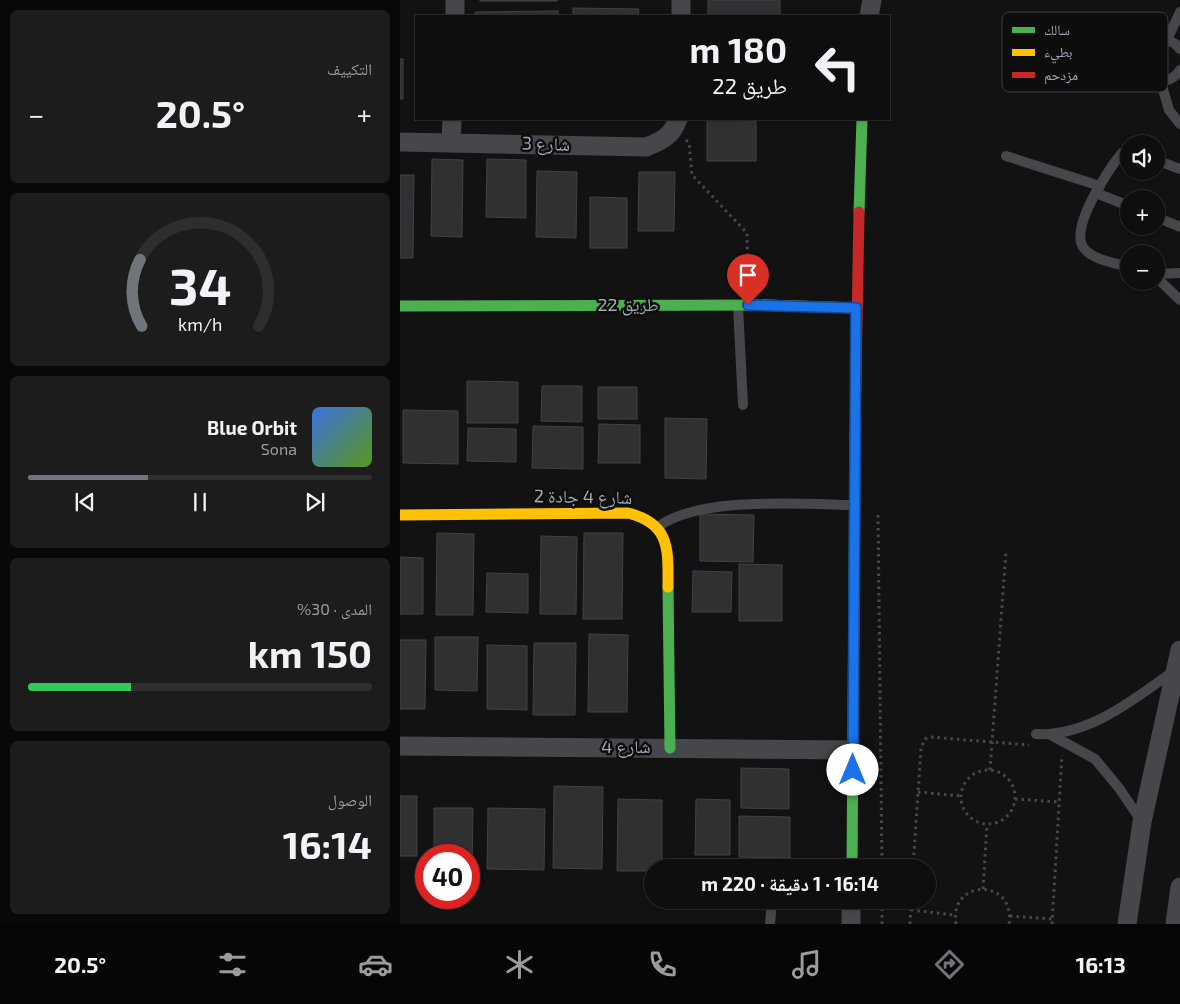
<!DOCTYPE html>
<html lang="ar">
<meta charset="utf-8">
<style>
:root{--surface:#0e0e0e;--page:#1c1c1c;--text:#f1f3f6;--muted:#9b9c9e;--line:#2e2e2e;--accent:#70747b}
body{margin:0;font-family:"Exo 2","Noto Naskh Arabic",sans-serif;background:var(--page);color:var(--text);direction:rtl;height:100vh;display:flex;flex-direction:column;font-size:19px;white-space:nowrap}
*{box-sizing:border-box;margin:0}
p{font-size:16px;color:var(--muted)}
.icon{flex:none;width:28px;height:28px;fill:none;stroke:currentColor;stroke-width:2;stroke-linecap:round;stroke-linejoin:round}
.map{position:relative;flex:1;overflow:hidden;direction:ltr}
.details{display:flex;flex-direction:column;gap:10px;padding:10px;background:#080808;width:400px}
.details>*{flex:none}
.hud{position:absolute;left:15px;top:15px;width:475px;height:105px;border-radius:0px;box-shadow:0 1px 4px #0004,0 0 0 1px var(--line);direction:rtl;background:#0e0e0e;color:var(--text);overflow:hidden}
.tools{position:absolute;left:720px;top:135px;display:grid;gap:10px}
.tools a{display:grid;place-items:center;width:45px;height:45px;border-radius:50%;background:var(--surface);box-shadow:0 1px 4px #0004,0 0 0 1px var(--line);font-size:25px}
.speed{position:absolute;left:15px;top:844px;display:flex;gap:10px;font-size:25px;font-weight:700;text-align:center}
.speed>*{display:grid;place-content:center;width:65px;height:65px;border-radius:50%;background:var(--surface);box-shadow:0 1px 4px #0004,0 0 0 1px var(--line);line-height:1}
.speed .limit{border:8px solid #d22;background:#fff;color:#111}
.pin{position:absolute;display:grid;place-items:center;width:42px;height:42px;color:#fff;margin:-51px -21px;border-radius:50% 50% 50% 0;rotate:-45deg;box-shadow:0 0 5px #0007}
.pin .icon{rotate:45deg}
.me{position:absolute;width:55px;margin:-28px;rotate:0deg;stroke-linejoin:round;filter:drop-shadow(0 0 4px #0008)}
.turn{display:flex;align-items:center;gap:18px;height:105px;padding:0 20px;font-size:22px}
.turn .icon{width:65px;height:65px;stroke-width:2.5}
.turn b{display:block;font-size:35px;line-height:42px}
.big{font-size:38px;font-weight:700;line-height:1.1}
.details .card{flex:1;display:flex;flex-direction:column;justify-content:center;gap:8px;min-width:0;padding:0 18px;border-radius:8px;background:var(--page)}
.details .dial{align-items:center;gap:0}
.dial svg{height:130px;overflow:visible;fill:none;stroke:var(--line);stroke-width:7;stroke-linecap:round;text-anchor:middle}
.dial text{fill:var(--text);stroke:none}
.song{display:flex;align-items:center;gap:15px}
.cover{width:60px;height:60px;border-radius:8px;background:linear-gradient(135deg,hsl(220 70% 55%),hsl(90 70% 35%))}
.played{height:5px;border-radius:2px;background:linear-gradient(90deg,var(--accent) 35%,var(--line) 35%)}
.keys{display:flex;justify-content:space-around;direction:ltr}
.heat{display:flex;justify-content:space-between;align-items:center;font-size:28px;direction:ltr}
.charge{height:8px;border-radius:4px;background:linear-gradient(90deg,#34c759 30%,var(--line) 0)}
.trip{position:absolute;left:244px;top:859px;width:292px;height:50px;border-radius:25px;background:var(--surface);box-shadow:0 1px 4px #0004,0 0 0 1px var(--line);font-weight:700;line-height:50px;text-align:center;direction:rtl}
.menu{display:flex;height:80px;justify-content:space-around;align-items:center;background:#060606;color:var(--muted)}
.menu .icon{width:35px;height:35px}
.menu .current{color:var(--accent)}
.menu b{font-size:22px;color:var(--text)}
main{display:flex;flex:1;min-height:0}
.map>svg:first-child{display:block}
.building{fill:#2f3032;stroke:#404246}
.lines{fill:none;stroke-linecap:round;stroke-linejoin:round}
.path{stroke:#48494d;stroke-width:3;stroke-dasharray:2.5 4;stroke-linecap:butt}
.lane{stroke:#46474b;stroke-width:10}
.street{stroke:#46474b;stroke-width:19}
.fast{stroke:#4caf50;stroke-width:11}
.slow{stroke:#ffc107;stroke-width:11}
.jam{stroke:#c62828;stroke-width:11}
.route-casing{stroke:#114b97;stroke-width:12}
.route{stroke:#1a73e8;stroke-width:9}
.labels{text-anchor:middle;stroke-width:5;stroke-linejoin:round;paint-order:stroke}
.street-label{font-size:18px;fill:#a2a8b4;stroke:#0d0d0e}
.key{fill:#0d0d0e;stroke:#3a3c40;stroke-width:1}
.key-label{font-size:14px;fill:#a2a8b4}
</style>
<main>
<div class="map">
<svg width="780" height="924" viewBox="0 0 780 924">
<rect width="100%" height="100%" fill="#121212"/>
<g class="building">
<rect x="80" y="0" width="77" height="1"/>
<path d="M308,0H380V16L308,15Z"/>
<path d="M173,8L239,9L238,16H173Z"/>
<path d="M158,11V16H75V12Z"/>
<rect x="0" y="59" width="3" height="40"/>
<path d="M307,120L356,121V161H307Z"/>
<path d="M32,159L63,160L62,237L31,236Z"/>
<path d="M87,159L126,160V218L86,217Z"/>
<path d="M137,171L177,172L176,238L136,237Z"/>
<path d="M239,172H275L274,231H238Z"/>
<path d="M0,175H14L13,258H0Z"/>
<path d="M190,197L227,198V248H190Z"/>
<path d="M67,381L118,382V423H67Z"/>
<path d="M142,386H182V422L141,421Z"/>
<rect x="198" y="387" width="39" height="32"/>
<path d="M3,410L58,411V464L3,463Z"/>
<path d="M265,418L307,419L306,479L265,478Z"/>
<path d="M199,424L240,425V463H198Z"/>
<path d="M133,426L183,427V469L132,468Z"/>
<path d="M68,428L116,429V462L67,461Z"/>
<path d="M300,514L354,515L353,562L300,561Z"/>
<path d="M37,533L74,534L73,615H36Z"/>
<path d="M184,533H223L222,619H183Z"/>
<path d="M141,536L177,537L176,614H140Z"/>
<path d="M0,557L23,558V614H0Z"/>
<path d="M339,564L382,565V621H339Z"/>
<path d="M293,571L332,572L331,612H292Z"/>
<path d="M87,573L128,574V613L86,612Z"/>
<path d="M189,634L228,635L227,712H188Z"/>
<path d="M35,637H78L77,691L35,690Z"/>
<path d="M0,640H26L25,709H0Z"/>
<path d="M134,643H176L175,715H133Z"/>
<path d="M87,645L127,646V710L87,709Z"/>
<path d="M341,768L389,769V809L341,808Z"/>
<path d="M154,786L203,787L202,869L153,868Z"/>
<rect x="0" y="796" width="17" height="60"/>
<path d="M218,799L262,800V868H252V871H217Z"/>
<path d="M296,799L330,800V855H295Z"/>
<path d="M34,808H73L72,873H69V855H34Z"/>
<path d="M88,808L145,809L144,870L87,869Z"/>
<path d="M339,816L390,817V858L339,857Z"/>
</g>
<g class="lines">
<g class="path">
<path d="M286,140L289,143L292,175L347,233L348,285"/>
<path d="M478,515L482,868"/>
<circle cx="588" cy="797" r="27"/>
<path d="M590,770L606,551"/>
<path d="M518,792L561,796"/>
<path d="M615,799L660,802"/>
<path d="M513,868L521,748L525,739L530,737L629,745"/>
<path d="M583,889L587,825"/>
<path d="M511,910L555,915"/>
<path d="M610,916L652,919"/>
<path d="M482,924V900"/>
<path d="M510,924L511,900"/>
<path d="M556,924C548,879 616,877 609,924"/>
<path d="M652,924L662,755"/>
</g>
<g class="lane">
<path d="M767,40L780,12"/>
<path d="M780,49C775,42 769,39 760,41C724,45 758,103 780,70"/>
<path d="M760,79L769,110L780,124"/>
<path d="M729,152L722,153C709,168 670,227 683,247C692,260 715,263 729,267"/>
<path d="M606,156L700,186"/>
<path d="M756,160L780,169"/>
<path d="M696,193L729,206"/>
<path d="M756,217L780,227"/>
<path d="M756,274L780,273"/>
<path d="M756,277L780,300"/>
<path d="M338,306L343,405"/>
<path d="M258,527C298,496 403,504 453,505"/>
<path d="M636,734C688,737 735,699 775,670"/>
<path d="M651,735L695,759L719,788L742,822"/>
<path d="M370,924L372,900"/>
</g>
<g class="street">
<path d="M281,0V16"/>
<path d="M55,16V0"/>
<path d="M469,16L472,0"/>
<path d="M0,142L246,147C262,141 272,136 278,119"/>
<path d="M51,142L52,119"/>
<path d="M0,746L453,750"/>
<path d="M451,924V900"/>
<path d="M727,924L742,822L780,650"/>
<path d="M775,924L780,887"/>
</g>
<g class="fast">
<path d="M459,212L462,119"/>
<path d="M0,306L365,305"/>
<path d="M268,587L270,748"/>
<path d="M452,868L455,433"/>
</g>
<g class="slow">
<path d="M365,305L456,308"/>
<path d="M0,515L228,513C271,524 268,550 268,587"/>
</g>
<path class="jam" d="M455,433L459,212"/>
</g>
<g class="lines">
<g class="route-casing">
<path id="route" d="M348,305L456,308L453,770"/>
</g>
<use href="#route" class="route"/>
</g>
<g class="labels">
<g class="street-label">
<text transform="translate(146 144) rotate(2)" y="6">شارع 3</text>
<text x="228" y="311">طريق 22</text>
<text transform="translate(183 497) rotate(1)" y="6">شارع 4 جادة 2</text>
<text x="226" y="753">شارع 4</text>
</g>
</g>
<rect x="602" y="12" width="166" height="80" rx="8" class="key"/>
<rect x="612" y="27" width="23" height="6" fill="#4caf50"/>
<rect x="612" y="49" width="23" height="7" fill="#ffc107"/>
<rect x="612" y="72" width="23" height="6" fill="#c62828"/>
<g class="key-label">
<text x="644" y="35">سالك</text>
<text x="644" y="57">بطيء</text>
<text x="644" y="80">مزدحم</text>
</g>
</svg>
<div class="tools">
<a><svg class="icon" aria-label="sound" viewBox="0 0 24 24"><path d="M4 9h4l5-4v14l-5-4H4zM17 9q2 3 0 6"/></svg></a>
<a>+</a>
<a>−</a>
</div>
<div class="speed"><div class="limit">40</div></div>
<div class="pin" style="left:348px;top:305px;background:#d93025"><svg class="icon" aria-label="arrive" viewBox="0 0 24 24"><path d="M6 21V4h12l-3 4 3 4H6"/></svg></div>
<svg class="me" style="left:453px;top:770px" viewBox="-20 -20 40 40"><circle r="19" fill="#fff"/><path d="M0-13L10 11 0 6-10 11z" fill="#1a73e8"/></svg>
<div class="trip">16:14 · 1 دقيقة · 220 m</div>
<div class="hud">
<div class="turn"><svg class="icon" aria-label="left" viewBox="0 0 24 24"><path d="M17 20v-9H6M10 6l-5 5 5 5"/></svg><div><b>180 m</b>طريق 22</div></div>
</div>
</div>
<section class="details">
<div class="card"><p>التكييف</p>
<div class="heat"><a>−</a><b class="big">20.5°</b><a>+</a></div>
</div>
<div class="card dial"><svg viewBox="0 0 100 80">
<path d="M14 69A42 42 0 1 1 86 69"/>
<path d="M14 69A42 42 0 0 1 13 28" stroke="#70747b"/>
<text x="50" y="56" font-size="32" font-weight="700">34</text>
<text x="50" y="72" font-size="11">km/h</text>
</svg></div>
<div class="card">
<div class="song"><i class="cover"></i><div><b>Blue Orbit</b><p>Sona</p></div></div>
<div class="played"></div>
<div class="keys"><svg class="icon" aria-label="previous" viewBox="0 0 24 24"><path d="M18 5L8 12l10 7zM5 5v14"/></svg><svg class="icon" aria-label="pause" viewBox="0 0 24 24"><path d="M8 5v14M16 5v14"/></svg><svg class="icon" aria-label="next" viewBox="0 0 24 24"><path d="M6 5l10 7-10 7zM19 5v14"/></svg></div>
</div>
<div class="card"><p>المدى · 30%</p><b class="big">150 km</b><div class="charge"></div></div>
<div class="card"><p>الوصول</p><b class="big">16:14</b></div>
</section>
</main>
<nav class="menu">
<b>16:13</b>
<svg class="icon current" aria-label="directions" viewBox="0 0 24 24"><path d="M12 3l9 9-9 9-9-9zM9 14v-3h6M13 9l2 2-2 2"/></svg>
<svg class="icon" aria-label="music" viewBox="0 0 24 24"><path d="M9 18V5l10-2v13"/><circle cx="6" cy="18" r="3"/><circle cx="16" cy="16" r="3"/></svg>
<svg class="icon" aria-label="phone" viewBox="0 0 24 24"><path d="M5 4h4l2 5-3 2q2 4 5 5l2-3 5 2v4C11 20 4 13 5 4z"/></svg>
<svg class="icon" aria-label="climate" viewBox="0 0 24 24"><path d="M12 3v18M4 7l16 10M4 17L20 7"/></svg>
<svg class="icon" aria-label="car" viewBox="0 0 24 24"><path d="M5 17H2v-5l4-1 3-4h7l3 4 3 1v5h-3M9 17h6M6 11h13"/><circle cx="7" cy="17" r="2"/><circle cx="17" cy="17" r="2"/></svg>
<svg class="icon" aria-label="filters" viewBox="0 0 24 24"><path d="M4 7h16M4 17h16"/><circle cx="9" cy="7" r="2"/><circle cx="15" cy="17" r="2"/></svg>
<b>20.5°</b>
</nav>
